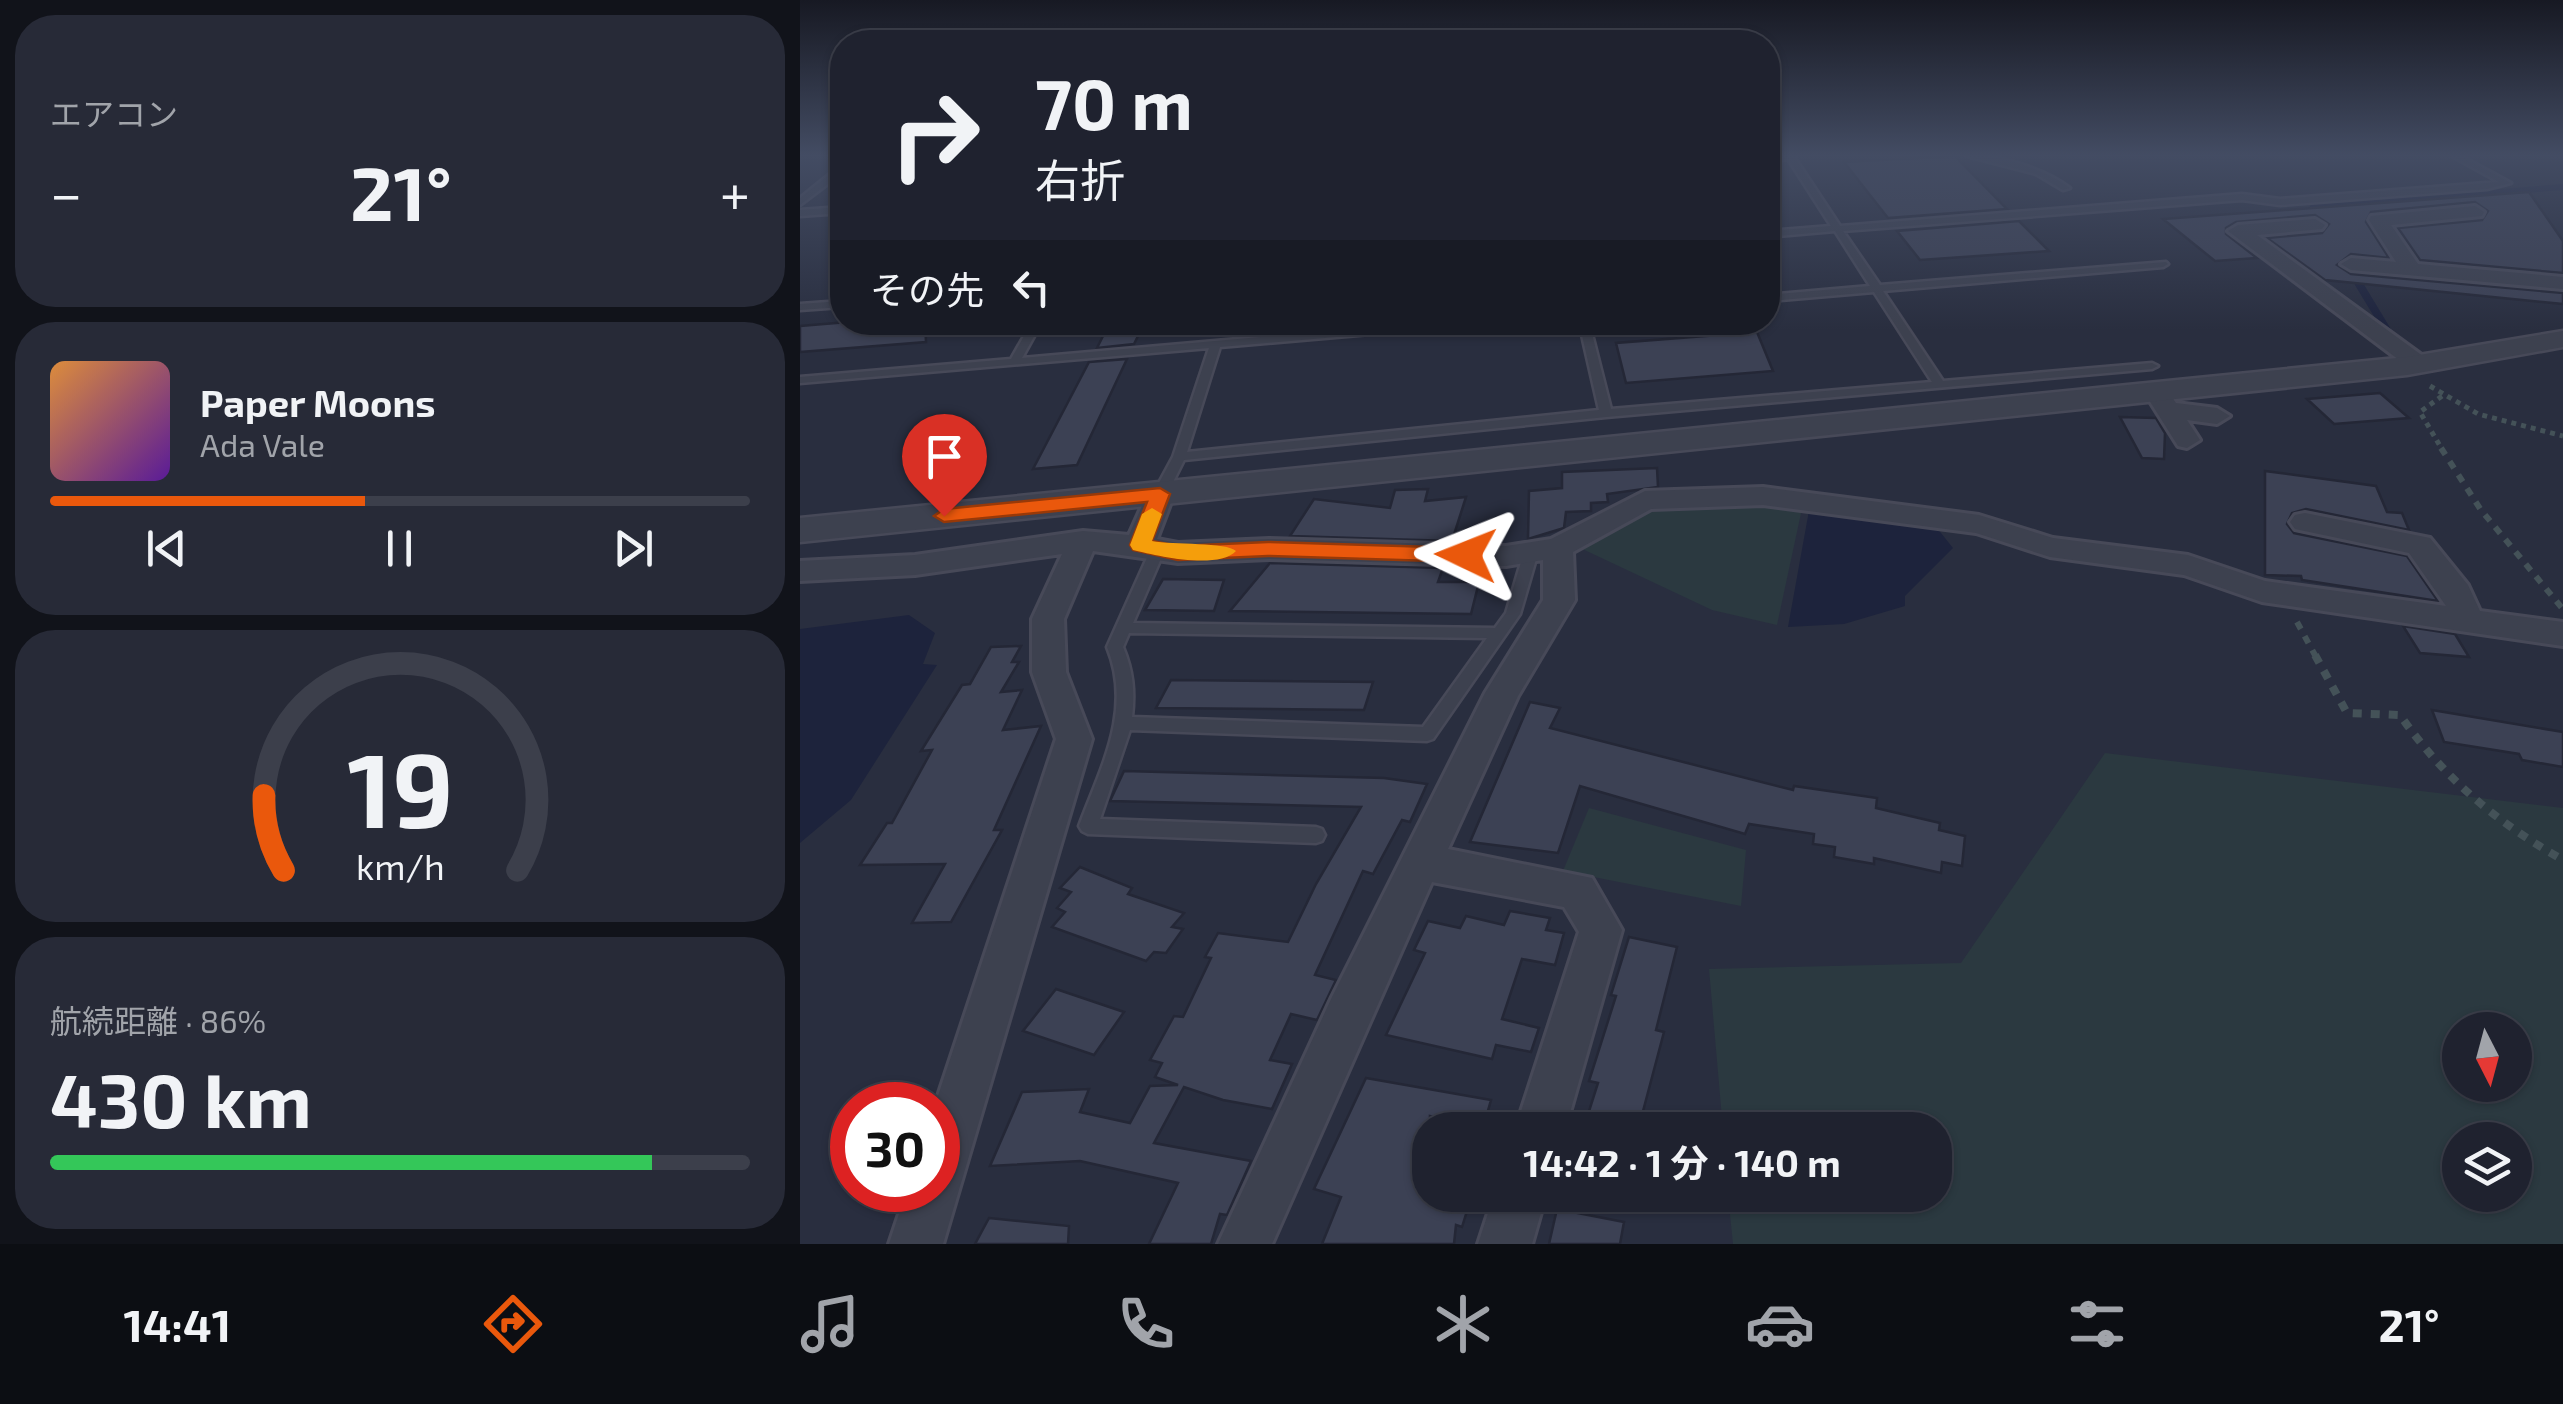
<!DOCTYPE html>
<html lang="ja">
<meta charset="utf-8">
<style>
:root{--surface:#1f222f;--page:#272a37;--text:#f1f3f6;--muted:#a1a4aa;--line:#3c3f4b;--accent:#ea580c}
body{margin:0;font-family:"Exo 2","Noto Sans JP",sans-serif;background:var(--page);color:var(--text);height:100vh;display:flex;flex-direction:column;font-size:38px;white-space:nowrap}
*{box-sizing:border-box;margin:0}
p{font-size:32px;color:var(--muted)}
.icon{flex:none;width:55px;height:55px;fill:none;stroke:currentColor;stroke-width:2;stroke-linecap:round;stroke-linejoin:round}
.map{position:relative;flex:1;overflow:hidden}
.details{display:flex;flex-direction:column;gap:15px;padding:15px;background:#11131a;width:800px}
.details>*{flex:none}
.top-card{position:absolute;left:30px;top:30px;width:950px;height:305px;border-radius:40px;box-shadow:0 2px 8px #0004,0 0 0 2px var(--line);background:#1f222f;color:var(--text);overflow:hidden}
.needle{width:65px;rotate:174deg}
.controls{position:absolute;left:1642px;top:1012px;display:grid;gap:20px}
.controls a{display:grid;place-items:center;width:90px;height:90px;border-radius:50%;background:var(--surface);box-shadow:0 2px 8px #0004,0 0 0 2px var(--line);font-size:50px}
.speed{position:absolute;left:30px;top:1082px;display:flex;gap:20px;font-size:50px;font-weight:700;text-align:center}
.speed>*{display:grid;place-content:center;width:130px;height:130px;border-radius:50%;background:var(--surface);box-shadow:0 2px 8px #0004,0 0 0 2px var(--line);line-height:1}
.speed .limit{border:15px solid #d22;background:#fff;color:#111}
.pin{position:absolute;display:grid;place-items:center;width:85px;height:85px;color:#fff;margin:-102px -42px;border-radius:50% 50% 50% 0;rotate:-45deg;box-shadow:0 0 10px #0007}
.pin .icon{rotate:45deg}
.me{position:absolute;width:110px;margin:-55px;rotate:272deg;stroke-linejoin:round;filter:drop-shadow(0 0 8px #0008)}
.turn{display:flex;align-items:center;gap:35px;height:210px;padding:0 40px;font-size:45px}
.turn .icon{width:130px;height:130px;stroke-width:2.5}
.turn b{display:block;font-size:70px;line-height:85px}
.then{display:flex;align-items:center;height:95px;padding:0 40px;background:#0003;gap:20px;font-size:38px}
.big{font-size:75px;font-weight:700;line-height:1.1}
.details .widget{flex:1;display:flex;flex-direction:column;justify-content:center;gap:15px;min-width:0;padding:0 35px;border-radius:40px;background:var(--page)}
.details .dial{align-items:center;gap:0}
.dial svg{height:260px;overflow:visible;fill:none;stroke:var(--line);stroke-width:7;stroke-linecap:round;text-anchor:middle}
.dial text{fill:var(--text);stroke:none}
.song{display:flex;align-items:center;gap:30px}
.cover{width:120px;height:120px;border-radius:15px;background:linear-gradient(135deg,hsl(30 70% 55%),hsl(270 70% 35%))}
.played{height:10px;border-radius:5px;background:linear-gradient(90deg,var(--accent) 45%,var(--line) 45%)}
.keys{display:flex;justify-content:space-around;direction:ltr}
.heat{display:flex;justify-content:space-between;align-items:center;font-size:55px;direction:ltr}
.charge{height:15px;border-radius:8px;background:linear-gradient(90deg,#34c759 86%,var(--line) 0)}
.trip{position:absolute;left:612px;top:1112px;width:540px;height:100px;border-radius:40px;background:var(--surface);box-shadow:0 2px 8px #0004,0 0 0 2px var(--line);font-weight:700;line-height:100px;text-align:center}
.tabs{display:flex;height:160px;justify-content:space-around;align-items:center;background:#0c0e13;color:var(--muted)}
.tabs .icon{width:70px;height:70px}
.tabs .selected{color:var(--accent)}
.tabs b{font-size:45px;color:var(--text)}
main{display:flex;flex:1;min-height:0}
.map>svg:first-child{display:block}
.green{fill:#2b3940;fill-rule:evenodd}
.water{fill:#1d233c}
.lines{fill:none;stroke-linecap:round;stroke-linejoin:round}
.stream-far1{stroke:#1d233c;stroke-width:6}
.stream{stroke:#1d233c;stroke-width:8}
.building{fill:#3c4154;stroke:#242736;stroke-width:2.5}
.service-casing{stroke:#474958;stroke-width:5}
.minor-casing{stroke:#474958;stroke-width:6}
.tertiary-casing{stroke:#474958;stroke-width:5}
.path-far2{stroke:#445258;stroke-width:5;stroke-dasharray:5 5;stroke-linecap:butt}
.path-far1{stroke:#445258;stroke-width:6;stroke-dasharray:8 8;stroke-linecap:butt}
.path{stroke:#445258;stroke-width:8;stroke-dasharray:9 9;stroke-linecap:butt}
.service{fill:#3d414f;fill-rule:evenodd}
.minor{fill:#3d414f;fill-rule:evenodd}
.tertiary{fill:#3d414f;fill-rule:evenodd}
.route{fill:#ea580c;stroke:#983908;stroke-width:2.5}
.slow{fill:#f59e0b}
</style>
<main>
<section class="details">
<div class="widget"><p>エアコン</p>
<div class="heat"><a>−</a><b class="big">21°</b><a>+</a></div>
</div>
<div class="widget">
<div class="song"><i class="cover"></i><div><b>Paper Moons</b><p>Ada Vale</p></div></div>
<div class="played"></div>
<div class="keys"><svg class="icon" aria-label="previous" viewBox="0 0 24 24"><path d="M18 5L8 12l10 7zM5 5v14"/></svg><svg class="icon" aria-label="pause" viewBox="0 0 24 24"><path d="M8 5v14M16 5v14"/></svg><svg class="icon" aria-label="next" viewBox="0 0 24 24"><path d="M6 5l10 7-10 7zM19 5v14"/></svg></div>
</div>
<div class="widget dial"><svg viewBox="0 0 100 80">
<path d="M14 69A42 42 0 1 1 86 69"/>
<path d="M14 69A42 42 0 0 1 8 46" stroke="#ea580c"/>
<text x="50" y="56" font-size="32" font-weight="700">19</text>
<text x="50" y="72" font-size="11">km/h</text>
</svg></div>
<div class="widget"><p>航続距離 · 86%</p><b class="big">430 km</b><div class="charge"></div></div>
</section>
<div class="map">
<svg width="1763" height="1244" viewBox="0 0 1763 1244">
<rect width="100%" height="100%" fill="#292e3f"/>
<g class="green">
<path d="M858,503L1003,504L977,625L912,610L776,546Z"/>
<path d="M1305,753L1763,808V1244H933L928,1195H1135V1130H923L909,969L1161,963ZM1660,1030H1715V1085H1660ZM1660,1140H1715V1195H1660Z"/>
<path d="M789,808L946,850L941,906L763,871Z"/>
</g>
<g class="water">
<path d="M1010,505L1129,518L1153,548L1105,596V606L1044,624L988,627Z"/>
<path d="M109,615L135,633L123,664L137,665L51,800L0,843V629Z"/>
</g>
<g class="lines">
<g class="stream-far1">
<path d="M1528,232L1513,207L1763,187"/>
<path d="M1544,260L1560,287"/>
</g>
<path class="stream" d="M1559,284L1588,332"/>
</g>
<g class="building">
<path d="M1155,156L1207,209L1088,218L1044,162Z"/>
<path d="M1729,192L1763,241V273L1620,260L1598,228L1682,220L1688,211L1675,202L1571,212L1566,222L1589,258L1551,254L1537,265L1551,274L1763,293V304L1525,280L1467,238L1522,233L1529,224L1515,215L1436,222L1426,228V234L1457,258L1415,261L1363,219Z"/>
<path d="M1219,221L1249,251L1120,260L1097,231Z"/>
<path d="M48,322H125L126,342L0,352V326Z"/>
<path d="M310,322H345L334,344L297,348Z"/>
<path d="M957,332L973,371L826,383L816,343Z"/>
<path d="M327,359L277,465L233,469L289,362Z"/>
<path d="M1580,393L1609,418L1534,424L1507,399Z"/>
<path d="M1320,417L1356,418L1365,433L1364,459L1342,458Z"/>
<path d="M857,468L858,487L807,494L808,502L791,503V511L766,512L764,528L728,539L729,491L762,488V472Z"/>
<path d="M1465,471L1576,486L1587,512L1602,513L1609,530L1506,509L1492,513L1487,524L1494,533L1607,556L1638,601L1502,580L1501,576L1465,575Z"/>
<path d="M628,489L625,501L666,497L652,541L490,536L514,499L590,508L595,490Z"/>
<path d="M470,563L643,568L638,582H679L671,614L430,611Z"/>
<path d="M363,579L424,580L414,611L345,610Z"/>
<path d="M1603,626L1655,634L1669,657L1620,653Z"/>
<path d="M221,646L212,662H219L201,692L222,690L203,730L241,726L194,830H202L151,922L112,923L145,864L60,865L87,823H92L132,750L121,751L162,685L170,684L191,647Z"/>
<path d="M371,680L573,682L564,710L356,708Z"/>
<path d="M730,702L760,708L750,728L993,790L994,786L1077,798L1076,808L1140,823L1139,830L1165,836L1162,866L1142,862L1141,873L1074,858V864L1034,857L1035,847L1013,844L1014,834L949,824L945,834L780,786L758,853L670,842Z"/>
<path d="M1632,710L1763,732V767L1722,760L1719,754L1644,742Z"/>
<path d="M324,771L584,778L627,784L610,822L602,820L573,874L563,871L515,975L536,980L517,1020L491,1014L470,1060L492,1064L472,1109L423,1100L384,1087L354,1143L451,1161L427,1215L420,1214L411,1244H349L378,1183L280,1161L190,1166L222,1092L289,1089L280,1112L330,1123L350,1086L378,1085L355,1077L362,1063L350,1060L374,1016L383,1017L411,958L405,957L418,933L488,942L516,884L561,807L310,801Z"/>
<path d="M280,867L332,888L328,894L384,913L372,927L383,929L366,953L354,952L346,961L252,927L265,912L257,908L271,892L260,888Z"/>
<path d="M710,911L750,918L746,930L764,933L755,965L722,959L702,1019L739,1028L731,1052L696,1045L692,1059L586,1035L625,953L614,950L628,921L660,928L666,916L704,925Z"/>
<path d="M829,937L877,947L856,1030L864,1032L838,1130H783L798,1083L789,1081L816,996L811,995Z"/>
<path d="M256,989L324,1012L294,1055L223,1031Z"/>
<path d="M566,1078L691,1100L683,1128L630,1116V1195H672L662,1227L656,1225L654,1244H522L541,1197L514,1189Z"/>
<path d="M757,1209L824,1222L820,1244H749Z"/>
<path d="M189,1218L269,1226L268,1244H175Z"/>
</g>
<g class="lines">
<g class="service-casing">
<g id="service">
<path d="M981,156H996L995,158L1040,226L1442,194L1480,199L1699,182L1652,156H1661L1711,183L1687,189L1480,205L1442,200L1043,231L1080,285L1366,262L1368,264L1363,267L1083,291L1143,381L1352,363L1358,366L1352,369L806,417L384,460L367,494L360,498L353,494L373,457L409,348L0,383V377L211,359L232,322H242L222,358L632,322H679L674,325L420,347L387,452L799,410L779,322H789L811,409L1132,382L1074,292L968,301V295L1070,286L1035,231L968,237V231L1031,226L988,159L968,162V158Z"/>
<path d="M1167,156C1199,154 1245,169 1270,188L1263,190L1236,174Z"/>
<path d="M42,171V175L37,177L0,205V198L31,173Z"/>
<path d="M42,207V213L0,216V210Z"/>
<path d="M42,301V307L0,310V304Z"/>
<path d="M358,544L365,549L333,623L695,628L706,613L724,552L731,547L738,552L720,614L633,739L627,741L330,730L300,819L516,827L522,829L525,835L522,841L516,843L288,834L282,831L279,826C301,767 333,710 307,647L351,549ZM329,633L687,638L623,727L332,717C335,691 333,671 323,647Z"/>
</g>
</g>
<g class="minor-casing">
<g id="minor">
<path d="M1675,206L1684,212L1682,216L1591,225L1618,264L1763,277V289L1551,270L1541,264L1551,258L1596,262L1569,220L1571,216Z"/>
<path d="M1515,219L1525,225L1522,229L1457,235L1627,359L1631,364L1627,369H1611L1428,231L1438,225Z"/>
<path d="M1356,385L1365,387L1376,403L1417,408L1430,416L1417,424L1387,420L1400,440L1387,448L1378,446L1344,392Z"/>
<path d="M360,485L370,488L374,494L357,539L378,543L469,539L706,546L751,539L845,491L963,487L1179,515L1253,538L1388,555L1465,581L1646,606L1609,553L1495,529L1490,522L1495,515L1505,513L1630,538L1668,585L1680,611L1763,622V646L1462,602L1384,575L1250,557L1176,533L963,505L851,509L773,552L775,600L718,696L648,849L792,878L822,930L765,1130H715L779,932L764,907L632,882L472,1244H418L532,997L685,693L743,600V560L706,566L469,559L378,563L293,551L264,619L266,672L292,739L143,1244H89L107,1190H138L135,1105L256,739L232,672V619L262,554L115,575L0,581V561L115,555L283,531L329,535L350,488Z"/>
<path d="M694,1195H746L732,1244H678Z"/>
</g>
</g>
<g class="tertiary-casing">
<path id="tertiary" d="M1763,331V347L1607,375L0,542V518L1607,357Z"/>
</g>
<g class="path-far2">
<path d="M1630,386L1678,414L1763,436"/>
<path d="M1642,396L1620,412L1643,451"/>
</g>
<g class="path-far1">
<path d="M1641,448L1681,510L1762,608"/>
<path d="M1497,622L1516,657"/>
</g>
<path class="path" d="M1515,655L1547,713L1600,715C1644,778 1696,822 1763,860"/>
<use href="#service" class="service"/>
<use href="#minor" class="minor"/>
<use href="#tertiary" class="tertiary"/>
</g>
<linearGradient id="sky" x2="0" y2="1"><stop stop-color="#171923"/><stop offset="0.47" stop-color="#434c63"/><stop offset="1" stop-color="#434c63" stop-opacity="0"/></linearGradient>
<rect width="1763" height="330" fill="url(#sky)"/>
<path class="route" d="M360,488L370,494L352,541L378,546L468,542L666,548L677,555L666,562L468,556L378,560L333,550L330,545L347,502L144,522L134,516L144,509Z"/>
<path class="slow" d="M352,508L362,514L352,541C373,545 427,542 436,551C418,570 357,556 333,550L330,545L342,514Z"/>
</svg>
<div class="controls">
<a><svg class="needle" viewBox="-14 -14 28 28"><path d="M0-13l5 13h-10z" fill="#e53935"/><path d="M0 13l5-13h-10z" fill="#a1a4aa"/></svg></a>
<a><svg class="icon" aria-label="layers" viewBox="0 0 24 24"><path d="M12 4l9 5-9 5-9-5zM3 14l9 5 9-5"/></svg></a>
</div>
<div class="speed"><div class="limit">30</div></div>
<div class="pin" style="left:144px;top:516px;background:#d93025"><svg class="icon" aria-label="arrive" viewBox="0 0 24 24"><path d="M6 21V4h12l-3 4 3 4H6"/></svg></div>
<svg class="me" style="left:666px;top:555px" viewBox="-20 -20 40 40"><path d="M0-17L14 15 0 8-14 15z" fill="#ea580c" stroke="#fff" stroke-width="4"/></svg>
<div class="trip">14:42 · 1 分 · 140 m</div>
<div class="top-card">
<div class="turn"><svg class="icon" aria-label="right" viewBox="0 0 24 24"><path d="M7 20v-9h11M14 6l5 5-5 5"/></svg><div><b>70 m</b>右折</div></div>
<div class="then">その先<svg class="icon" aria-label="left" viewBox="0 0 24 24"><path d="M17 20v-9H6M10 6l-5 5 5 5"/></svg></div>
</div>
</div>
</main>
<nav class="tabs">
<b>14:41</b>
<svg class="icon selected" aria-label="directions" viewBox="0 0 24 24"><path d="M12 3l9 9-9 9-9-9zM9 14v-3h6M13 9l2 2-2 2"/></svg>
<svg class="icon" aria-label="music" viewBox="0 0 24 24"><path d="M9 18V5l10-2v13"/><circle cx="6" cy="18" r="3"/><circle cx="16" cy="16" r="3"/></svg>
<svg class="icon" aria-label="phone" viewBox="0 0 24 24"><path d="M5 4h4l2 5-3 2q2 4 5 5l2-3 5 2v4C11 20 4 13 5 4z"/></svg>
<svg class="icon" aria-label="climate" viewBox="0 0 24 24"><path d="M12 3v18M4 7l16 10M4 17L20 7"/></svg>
<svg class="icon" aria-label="car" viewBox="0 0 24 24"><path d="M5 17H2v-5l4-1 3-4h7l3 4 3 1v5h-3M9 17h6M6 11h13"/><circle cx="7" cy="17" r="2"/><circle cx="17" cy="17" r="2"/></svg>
<svg class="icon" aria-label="filters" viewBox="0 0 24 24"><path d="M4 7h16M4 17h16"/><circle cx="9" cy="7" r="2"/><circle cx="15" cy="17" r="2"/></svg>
<b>21°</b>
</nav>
